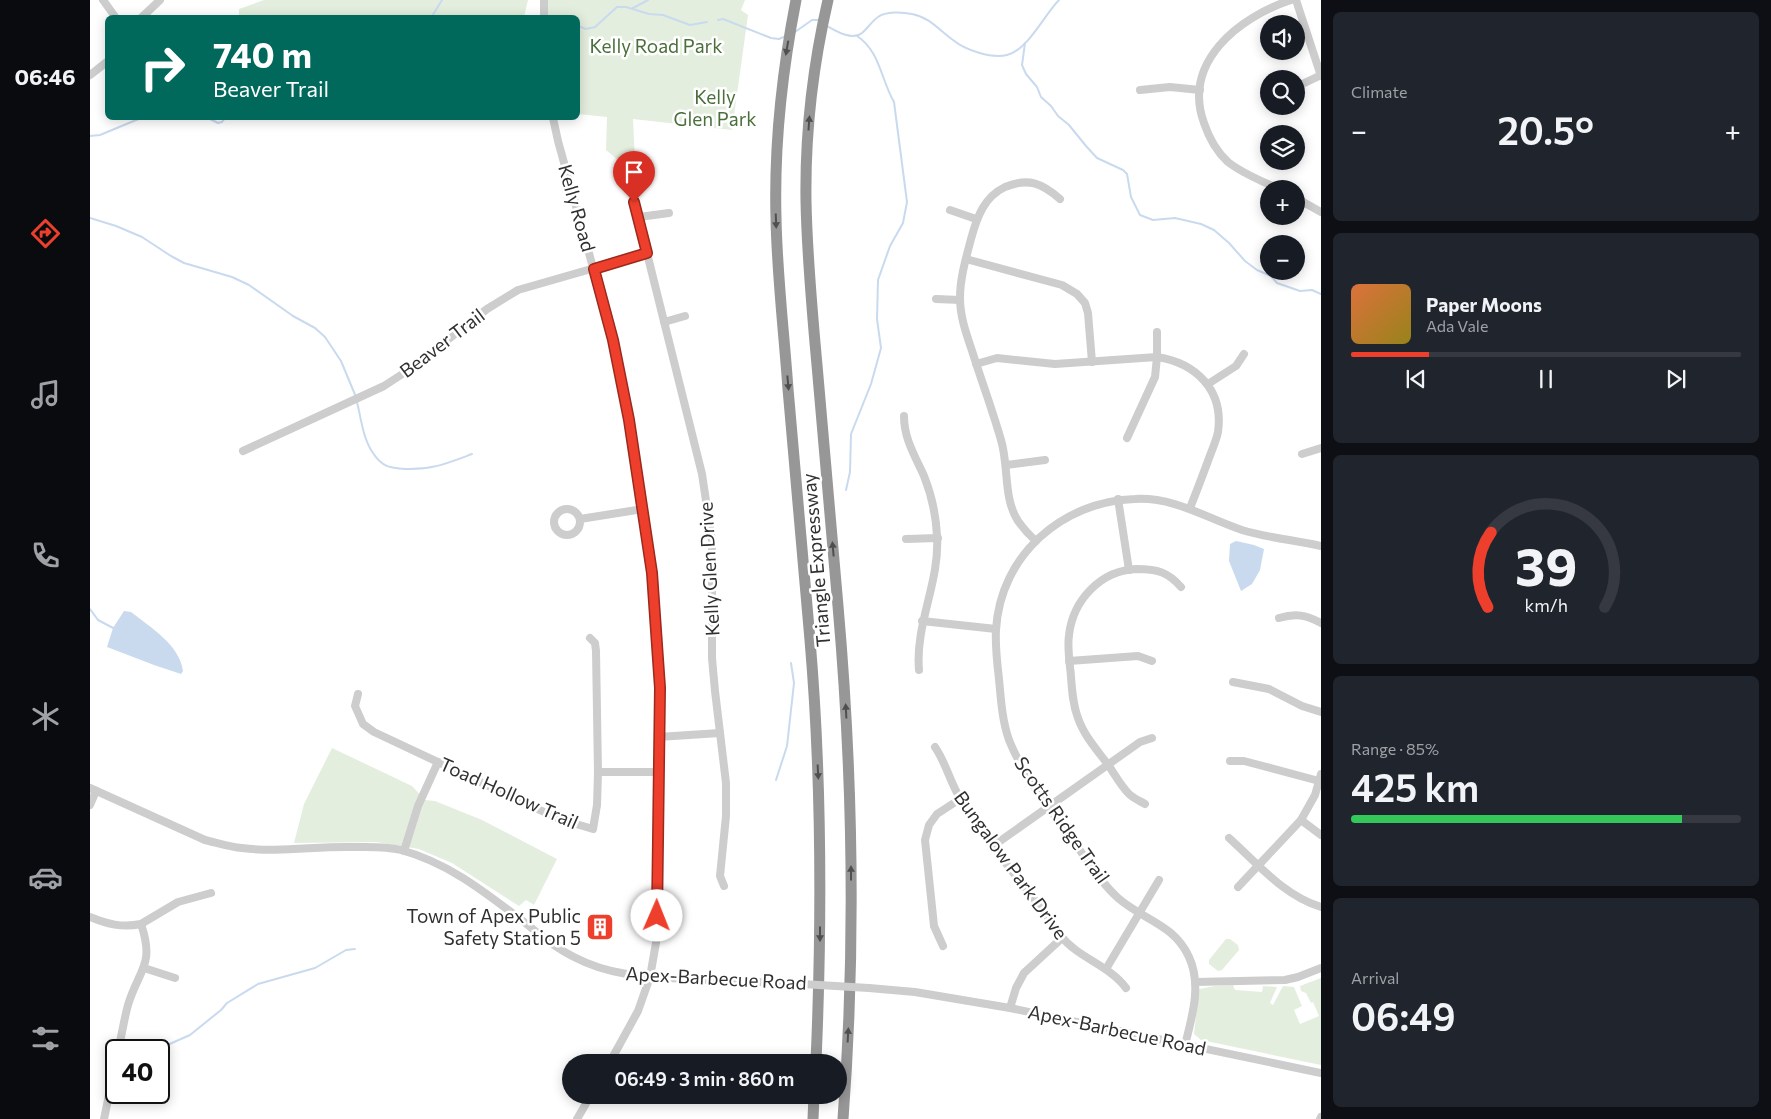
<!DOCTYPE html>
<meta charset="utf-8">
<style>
:root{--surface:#171b24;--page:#20242c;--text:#f1f3f6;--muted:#9ea1a6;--line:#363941;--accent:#ee3f2c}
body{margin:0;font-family:Commissioner,sans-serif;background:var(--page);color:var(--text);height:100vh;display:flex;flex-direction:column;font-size:19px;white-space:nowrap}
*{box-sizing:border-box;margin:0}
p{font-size:16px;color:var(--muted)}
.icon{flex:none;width:28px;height:28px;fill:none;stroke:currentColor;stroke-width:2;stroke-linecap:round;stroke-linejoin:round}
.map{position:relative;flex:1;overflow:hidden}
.sheet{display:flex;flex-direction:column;gap:12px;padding:12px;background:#0d0f14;width:450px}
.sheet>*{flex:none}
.banner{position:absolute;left:15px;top:15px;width:475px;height:105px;border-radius:8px;box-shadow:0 2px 12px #0003;background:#00695c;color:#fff;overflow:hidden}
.controls{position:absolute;left:1170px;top:15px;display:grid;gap:10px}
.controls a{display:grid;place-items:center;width:45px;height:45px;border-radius:50%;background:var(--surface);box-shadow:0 2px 12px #0003;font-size:25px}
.speed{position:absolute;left:15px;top:1039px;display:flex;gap:10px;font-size:25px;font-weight:700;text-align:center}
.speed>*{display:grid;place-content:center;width:65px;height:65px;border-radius:50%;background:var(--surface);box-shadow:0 2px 12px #0003;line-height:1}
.speed .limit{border:2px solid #111;border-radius:8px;background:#fff;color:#111}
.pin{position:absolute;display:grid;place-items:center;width:42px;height:42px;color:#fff;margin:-51px -21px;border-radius:50% 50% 50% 0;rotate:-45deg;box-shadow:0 0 5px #0007}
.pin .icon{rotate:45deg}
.me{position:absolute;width:55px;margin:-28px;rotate:1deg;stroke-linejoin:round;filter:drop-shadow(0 0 4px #0008)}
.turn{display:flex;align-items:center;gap:18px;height:105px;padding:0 25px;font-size:22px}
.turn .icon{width:65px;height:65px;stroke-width:2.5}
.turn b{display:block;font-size:35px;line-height:42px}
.big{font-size:38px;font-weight:600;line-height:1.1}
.sheet .tile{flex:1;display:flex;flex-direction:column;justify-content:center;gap:8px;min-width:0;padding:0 18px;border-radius:8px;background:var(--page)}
.sheet .dial{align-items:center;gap:0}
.dial svg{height:130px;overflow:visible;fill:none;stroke:var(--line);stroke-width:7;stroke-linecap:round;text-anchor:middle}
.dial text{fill:var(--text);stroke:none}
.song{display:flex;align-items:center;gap:15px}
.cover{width:60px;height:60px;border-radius:8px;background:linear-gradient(135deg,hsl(20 70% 55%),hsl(50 70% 35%))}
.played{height:5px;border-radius:2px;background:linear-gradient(90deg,var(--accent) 20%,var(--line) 20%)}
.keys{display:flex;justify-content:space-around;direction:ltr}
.heat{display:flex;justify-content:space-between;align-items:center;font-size:28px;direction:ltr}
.charge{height:8px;border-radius:4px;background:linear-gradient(90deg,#34c759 85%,var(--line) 0)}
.trip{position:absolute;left:472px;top:1054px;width:285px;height:50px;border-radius:25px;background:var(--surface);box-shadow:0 2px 12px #0003;font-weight:600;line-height:50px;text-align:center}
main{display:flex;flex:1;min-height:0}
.tabs{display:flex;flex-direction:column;width:90px;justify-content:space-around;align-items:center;background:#090b0e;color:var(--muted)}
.tabs .icon{width:35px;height:35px}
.tabs .selected{color:var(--accent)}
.tabs b{font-size:22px;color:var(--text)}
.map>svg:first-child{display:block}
.green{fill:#e4eede}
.water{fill:#c9daee}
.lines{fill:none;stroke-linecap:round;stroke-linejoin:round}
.stream{stroke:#c9daee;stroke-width:2}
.minor{stroke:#cdcdcd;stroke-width:8}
.highway{stroke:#979797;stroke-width:11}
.minor-bridge{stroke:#cdcdcd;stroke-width:8}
.oneway{fill:#4f4f4f}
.route-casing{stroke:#9b291d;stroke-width:12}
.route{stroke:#ee3f2c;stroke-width:9}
.labels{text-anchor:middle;stroke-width:5;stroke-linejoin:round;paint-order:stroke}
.park-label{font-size:19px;fill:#4a6f3b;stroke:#fff}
.street-label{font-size:19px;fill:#303030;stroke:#fff}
.poi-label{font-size:19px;fill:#303030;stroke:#fff;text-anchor:end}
</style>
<main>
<nav class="tabs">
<b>06:46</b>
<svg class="icon selected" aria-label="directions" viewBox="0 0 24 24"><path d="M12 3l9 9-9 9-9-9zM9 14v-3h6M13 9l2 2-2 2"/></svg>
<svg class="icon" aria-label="music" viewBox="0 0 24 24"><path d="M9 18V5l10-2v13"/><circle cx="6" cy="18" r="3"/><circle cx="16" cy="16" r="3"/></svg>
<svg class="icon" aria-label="phone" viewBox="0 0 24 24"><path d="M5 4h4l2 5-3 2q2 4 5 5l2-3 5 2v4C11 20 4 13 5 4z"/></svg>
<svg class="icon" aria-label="climate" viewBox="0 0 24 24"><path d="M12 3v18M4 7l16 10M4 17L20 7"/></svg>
<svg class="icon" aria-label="car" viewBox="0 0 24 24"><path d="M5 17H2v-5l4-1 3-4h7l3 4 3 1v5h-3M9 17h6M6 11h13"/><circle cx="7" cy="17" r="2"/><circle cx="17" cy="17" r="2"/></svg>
<svg class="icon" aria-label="filters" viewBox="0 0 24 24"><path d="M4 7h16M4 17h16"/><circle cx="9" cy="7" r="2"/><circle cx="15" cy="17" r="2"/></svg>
</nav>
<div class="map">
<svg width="1231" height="1119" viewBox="0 0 1231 1119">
<rect width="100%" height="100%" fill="#fff"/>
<g class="green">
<path d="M174,0H438L434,17H149V9Z"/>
<path d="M455,0H655L651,10L658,15L642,130L543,119L545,162L535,166L516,150L517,117L488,114V18H452Z"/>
<path d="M242,748L322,786L335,800L345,801L392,820L467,859L444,905L436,900L429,906L362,863L329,849L286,842L204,843L214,804Z"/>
<path d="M1136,939H1140L1148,945L1149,950L1132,970L1128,971L1119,964V960Z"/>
<path d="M1231,978V1065L1111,1040L1104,1034L1109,989L1125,986L1143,985L1145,990L1172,992L1173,986L1187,987L1180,1003L1183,1005L1193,986L1204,987L1212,1006L1204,1010L1210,1024L1229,1016L1223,1002L1221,1003L1216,993L1211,991L1210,986Z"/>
</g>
<g class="water">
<path d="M1146,541L1164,545L1174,549L1170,570L1162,584L1151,591L1139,561L1140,544Z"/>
<path d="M34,611L41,612C60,627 90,645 93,671L91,674L64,665L17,647L23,628Z"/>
</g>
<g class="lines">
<g class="stream">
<path d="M543,8L558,0"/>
<path d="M341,18L352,0"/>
<path d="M628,20L633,19L681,38L689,39L696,36"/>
<path d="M488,26L496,29L505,27L527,7H536L559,14L573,15L600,25L617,22"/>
<path d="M737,26C746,31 762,41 772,33C778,28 782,21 788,17C796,11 813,12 822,14C839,17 849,30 863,40C875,50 902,59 917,55C938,50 954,15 969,0"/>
<path d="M705,32L722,20H729"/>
<path d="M935,43L932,65L936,74L947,87L951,97L961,106L968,116L979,125L996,146L1007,158L1033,170L1037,174L1041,197L1050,215L1063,220L1085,218L1111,224L1124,230L1139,243L1155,261L1167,270L1181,276L1187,283L1210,291L1222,290L1231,294"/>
<path d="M118,118L128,123L132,122L135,118"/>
<path d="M0,136L10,135L51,118"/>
<path d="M0,218L26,226L52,237L81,256L94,263L142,277L159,285L203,316L225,328L235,337L251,361L266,397"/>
<path d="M267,402C271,418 273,439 283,453C292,467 300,468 315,469C342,470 358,463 382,454"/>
<path d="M756,490L760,472L761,434L781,384L791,348L787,319L788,280L800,246L813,223L817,202L804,102C791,80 790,51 767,36"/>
<path d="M0,609L8,620L25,629"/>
<path d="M686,780L697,746L704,683L701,663"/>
<path d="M66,1050L100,1035L131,1010L137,1003L168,984L225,968L256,950L265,949"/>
</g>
<g class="minor">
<path d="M13,0L26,18"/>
<path d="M454,0V18"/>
<path d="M1206,0L1231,76"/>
<path d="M51,18L70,0"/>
<path d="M0,75L18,61"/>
<path d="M1206,87L1231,75"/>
<path d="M1050,90L1080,87L1110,90"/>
<path d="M463,118L468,141L523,340L539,420L562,573L570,688L567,937L560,977L548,1011L520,1062"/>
<path d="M544,170L541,184L544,201L612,474L622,541V658L625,691L636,783V816L630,876L634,886"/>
<path d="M1189,189C1172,181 1153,174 1138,162C1127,152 1119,138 1114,123C1092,62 1149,17 1201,0"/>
<path d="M1206,198L1231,212"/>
<path d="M860,210L886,219"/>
<path d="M549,217L579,213"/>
<path d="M876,259L972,285L987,294L995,303L998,313L1002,362"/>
<path d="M846,299L870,300"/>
<path d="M574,322L595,316"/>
<path d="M886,364L907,358L965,364L1067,357C1106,363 1134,390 1128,432C1126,442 1121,452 1118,461C1112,477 1106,493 1100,508"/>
<path d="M1118,384L1146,366L1154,354"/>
<path d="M814,416C814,439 825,456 834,476C842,496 846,515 847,536C850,582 825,624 829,670"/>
<path d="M1037,438L1065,377L1067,357V332"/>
<path d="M153,451L294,386L320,369L397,309L428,290L557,253"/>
<path d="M1212,454L1231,448"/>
<path d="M916,465L955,460"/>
<path d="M1028,499L1039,570"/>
<circle cx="477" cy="522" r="13"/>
<path d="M490,519L553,509"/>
<path d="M816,539L848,538"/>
<path d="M946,541C939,535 933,528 928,521C913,498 919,466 911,440C903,412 893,385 884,357C878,338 870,319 870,298C870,278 876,258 881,239C887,217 894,197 915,187C939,177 953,184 970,199"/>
<path d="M1189,618C1206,613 1216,615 1231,623"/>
<path d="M832,621L906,629"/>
<path d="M979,661L1048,656L1062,661"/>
<path d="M1143,682L1179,689L1212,706L1231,712"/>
<path d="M268,694L265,706L273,724L284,732L469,819L503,829L507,805L508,772L506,651L505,643L500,638"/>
<path d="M568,737L630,733"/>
<path d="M845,747C856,763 860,782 870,798C893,836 922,871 949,905C957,915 963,926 971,936C988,958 1019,965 1036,988"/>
<path d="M1140,761H1154L1229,781"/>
<path d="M508,772H569"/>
<path d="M0,788L115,840C128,843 140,847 152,848C189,853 226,846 262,847C278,847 296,846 311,850C359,863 396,893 434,922C450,935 466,948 484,957C522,977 560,977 602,979C639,981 675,982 712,984"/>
<path d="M1055,804C1050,801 1043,798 1039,794C1031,786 1025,775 1019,766C1008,751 994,736 988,718C983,705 982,691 981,677C980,663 977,649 979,635C983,600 1011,570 1047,569C1067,569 1078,572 1091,587"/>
<path d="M0,805L6,791"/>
<path d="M1211,820L1231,835"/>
<path d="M1139,838C1167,863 1194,896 1231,907"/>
<path d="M903,846L1050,742L1062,738"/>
<path d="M314,851L328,806L348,762"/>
<path d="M1148,887L1211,820L1225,795L1231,774"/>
<path d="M0,917C17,924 32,928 51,924L88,902L121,893"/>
<path d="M853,946L844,926L835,840L839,825L847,814L870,799"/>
<path d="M54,968L85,978"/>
<path d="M1016,969L1069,880"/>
<path d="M1106,982L1195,980L1208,977L1231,968"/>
<path d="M779,988L825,992L920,1008L1231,1073"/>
<path d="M920,1008L926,988L934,973L972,938"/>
<path d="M1095,1045C1102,1017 1112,985 1099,957C1084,924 1053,920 1028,898C1013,885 1001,866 989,849C965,815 935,780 919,740C912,720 911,700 909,679C907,662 905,646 906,630C910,555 973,501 1045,499C1085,497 1116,518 1152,530C1178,538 1205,540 1231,546"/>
<path d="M28,1050C32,1035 34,1019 38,1005C49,969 65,965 51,924"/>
<path d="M14,1119L26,1061"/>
<path d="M487,1119L501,1095"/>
<path d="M1230,1119L1231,1117"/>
</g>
<g class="highway">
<path d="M706,0C692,72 684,145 686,218C687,275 694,332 698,389C705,473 713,556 720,640C732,781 732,921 726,1062"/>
<path d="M738,0C723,65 715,134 716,201C717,256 722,310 727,365C734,445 741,526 748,606C763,777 766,948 753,1119"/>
<path d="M723,1119L724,1095"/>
</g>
<path class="minor-bridge" d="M712,984L779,988"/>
</g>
<defs><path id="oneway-solid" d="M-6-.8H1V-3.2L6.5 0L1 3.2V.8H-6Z" transform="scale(1.25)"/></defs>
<g class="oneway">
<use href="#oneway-solid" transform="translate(697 48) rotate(100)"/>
<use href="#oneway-solid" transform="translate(719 123) rotate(-86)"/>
<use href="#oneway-solid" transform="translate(686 221) rotate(88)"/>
<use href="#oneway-solid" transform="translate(698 383) rotate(85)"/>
<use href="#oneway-solid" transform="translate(743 549) rotate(-95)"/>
<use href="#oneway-solid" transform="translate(756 711) rotate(-93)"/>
<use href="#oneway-solid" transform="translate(728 772) rotate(87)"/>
<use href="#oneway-solid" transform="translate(761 873) rotate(-90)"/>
<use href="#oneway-solid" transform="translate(730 934) rotate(90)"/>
<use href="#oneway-solid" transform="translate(758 1035) rotate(-87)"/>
</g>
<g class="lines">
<g class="route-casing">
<path id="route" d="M544,202L557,253L504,269L523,340L539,420L562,573L570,688L567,916"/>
</g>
<use href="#route" class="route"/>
</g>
<defs>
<g id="building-square" transform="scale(1.4375)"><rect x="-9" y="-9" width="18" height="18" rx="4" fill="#ee3f2c" stroke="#fff"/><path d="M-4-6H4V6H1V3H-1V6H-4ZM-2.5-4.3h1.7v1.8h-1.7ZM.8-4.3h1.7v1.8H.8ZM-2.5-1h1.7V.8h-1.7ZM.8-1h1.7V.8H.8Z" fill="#fff"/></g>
</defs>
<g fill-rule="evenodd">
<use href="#building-square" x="510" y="927"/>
</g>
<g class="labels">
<g class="park-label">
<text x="566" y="53">Kelly Road Park</text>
<text x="625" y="104">Kelly<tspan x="625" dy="22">Glen Park</tspan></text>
</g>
<g class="street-label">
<text transform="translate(487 208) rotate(74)" y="7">Kelly Road</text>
<text transform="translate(352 343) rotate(-37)" y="7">Beaver Trail</text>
<text transform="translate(726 560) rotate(-95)" y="7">Triangle Expressway</text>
<text transform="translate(619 569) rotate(-93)" y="7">Kelly Glen Drive</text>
<text transform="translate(419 793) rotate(24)" y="7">Toad Hollow Trail</text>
<text transform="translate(972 820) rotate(55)" y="7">Scotts Ridge Trail</text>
<text transform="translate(921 865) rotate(54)" y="7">Bungalow Park Drive</text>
<text transform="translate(626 978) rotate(3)" y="7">Apex-Barbecue Road</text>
<text transform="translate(1027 1030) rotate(12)" y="7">Apex-Barbecue Road</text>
</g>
<g class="poi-label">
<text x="491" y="923">Town of Apex Public<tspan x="491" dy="22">Safety Station 5</tspan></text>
</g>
</g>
</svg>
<div class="controls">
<a><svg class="icon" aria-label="sound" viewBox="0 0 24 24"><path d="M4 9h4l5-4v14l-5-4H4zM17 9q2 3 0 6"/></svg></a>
<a><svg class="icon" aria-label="search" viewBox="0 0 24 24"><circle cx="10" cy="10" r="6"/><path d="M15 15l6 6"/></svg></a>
<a><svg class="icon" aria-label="layers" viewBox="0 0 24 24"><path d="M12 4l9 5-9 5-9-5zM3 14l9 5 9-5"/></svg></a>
<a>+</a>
<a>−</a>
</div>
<div class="speed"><div class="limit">40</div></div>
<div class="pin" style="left:544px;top:202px;background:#d93025"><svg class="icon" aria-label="arrive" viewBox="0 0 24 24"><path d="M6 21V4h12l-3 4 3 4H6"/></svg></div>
<svg class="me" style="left:567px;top:916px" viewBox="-20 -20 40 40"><circle r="19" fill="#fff"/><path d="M0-13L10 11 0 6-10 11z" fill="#ee3f2c"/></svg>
<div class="trip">06:49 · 3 min · 860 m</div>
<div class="banner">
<div class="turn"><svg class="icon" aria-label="right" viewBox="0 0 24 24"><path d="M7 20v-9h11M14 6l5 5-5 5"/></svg><div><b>740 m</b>Beaver Trail</div></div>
</div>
</div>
<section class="sheet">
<div class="tile"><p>Climate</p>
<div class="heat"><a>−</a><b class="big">20.5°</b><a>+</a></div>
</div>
<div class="tile">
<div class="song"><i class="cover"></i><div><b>Paper Moons</b><p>Ada Vale</p></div></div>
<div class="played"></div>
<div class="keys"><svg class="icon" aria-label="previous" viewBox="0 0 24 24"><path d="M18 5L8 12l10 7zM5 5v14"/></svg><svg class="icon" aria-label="pause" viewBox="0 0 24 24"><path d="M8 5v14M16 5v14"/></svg><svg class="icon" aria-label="next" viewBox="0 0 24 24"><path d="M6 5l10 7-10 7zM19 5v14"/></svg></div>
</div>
<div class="tile dial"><svg viewBox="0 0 100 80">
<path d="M14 69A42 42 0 1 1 86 69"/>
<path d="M14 69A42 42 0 0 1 16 23" stroke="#ee3f2c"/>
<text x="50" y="56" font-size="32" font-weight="700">39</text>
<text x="50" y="72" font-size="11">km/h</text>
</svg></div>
<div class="tile"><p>Range · 85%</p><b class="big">425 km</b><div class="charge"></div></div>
<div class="tile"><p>Arrival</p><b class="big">06:49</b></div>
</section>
</main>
